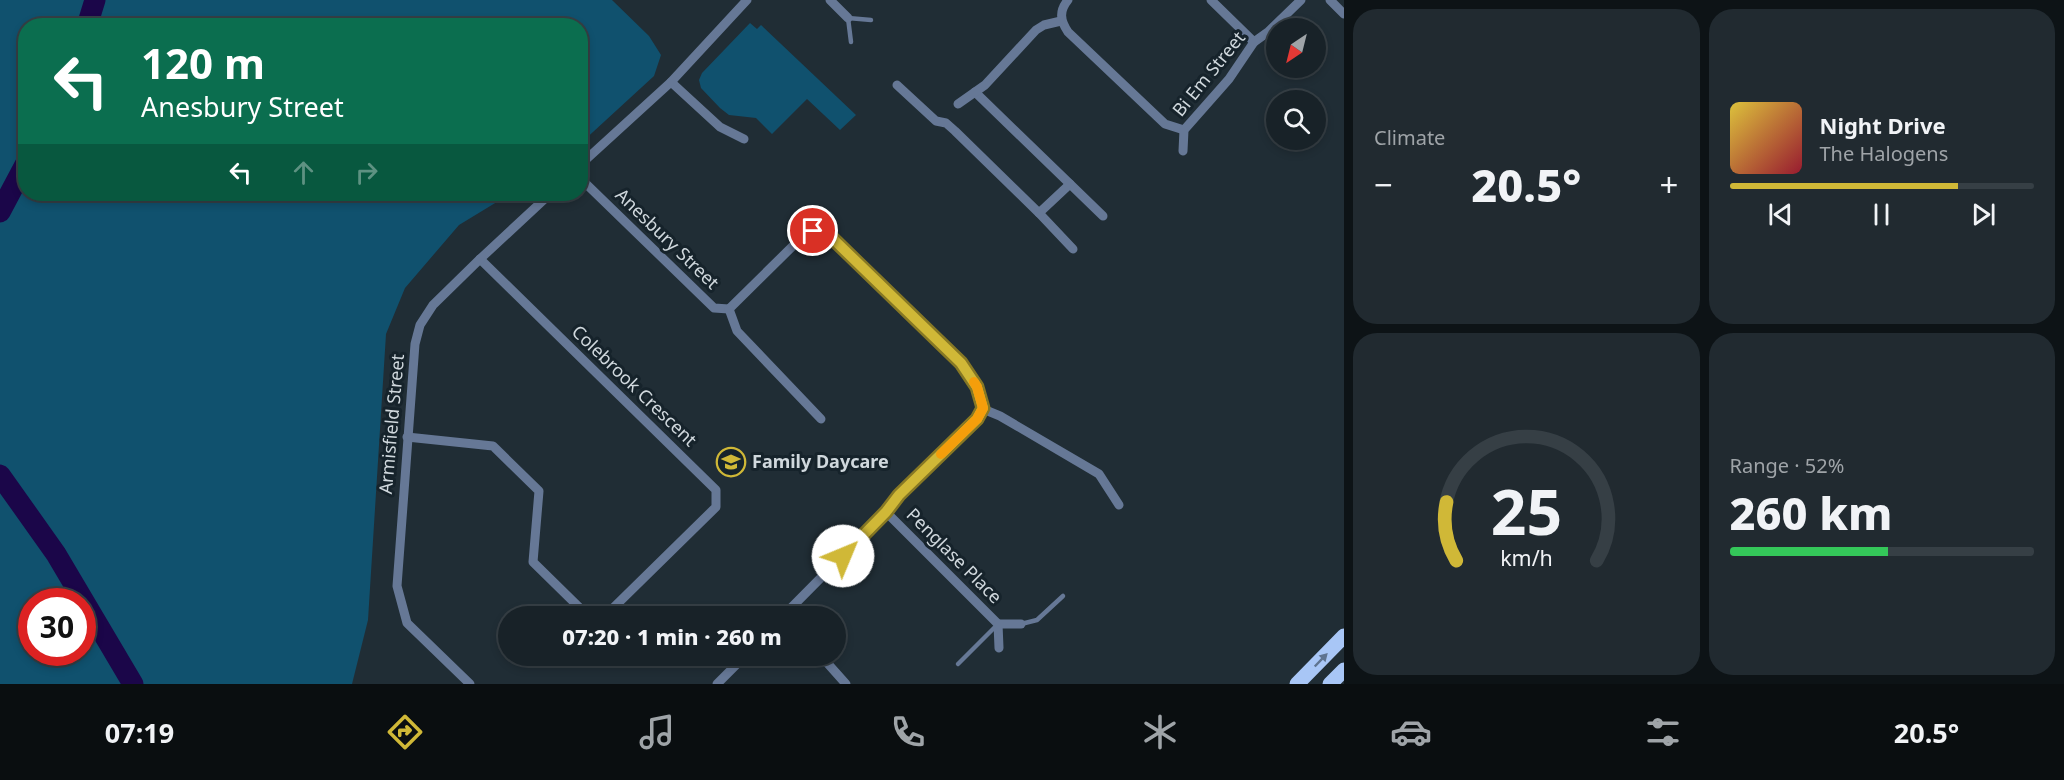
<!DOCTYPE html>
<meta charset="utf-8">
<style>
:root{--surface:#182228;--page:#212a30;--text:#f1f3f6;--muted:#9fa4a8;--line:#363f45;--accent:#d0b837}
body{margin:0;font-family:"Noto Sans",sans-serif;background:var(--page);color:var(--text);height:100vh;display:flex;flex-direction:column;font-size:22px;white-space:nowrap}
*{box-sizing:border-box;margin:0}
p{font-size:20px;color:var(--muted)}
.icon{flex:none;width:33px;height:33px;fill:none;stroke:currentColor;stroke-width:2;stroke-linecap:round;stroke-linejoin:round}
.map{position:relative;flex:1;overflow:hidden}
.sheet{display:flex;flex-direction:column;gap:9px;padding:9px;background:#0d1316;width:720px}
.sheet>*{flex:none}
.guide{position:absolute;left:18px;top:18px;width:570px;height:183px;border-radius:24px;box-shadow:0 3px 9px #0003,0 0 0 2px var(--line);background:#0b6e4f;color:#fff;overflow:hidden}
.needle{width:39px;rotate:215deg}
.buttons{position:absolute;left:1266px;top:18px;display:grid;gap:12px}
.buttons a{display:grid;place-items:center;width:60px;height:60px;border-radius:50%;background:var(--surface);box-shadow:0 3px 9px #0003,0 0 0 2px var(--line);font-size:30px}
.speed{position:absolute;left:18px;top:588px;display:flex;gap:12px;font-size:30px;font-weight:700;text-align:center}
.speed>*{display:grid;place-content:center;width:78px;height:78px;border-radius:50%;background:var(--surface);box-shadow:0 3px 9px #0003,0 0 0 2px var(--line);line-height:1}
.speed .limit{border:9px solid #d22;background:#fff;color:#111}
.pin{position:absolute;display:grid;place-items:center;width:51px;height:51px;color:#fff;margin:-26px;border:3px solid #fff;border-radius:50%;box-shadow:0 2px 6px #0007}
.me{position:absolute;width:66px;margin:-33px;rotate:45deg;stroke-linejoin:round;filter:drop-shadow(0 0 4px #0008)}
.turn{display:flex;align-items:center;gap:21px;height:126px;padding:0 24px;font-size:27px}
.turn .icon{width:78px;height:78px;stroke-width:2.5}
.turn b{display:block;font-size:42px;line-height:51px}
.lanes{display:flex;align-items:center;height:57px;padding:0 24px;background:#0003;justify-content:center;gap:30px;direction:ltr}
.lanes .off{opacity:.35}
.big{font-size:45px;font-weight:800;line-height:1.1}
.sheet .card{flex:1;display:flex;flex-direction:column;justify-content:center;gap:9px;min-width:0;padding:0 21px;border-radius:24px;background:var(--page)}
.sheet .dial{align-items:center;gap:0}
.dial svg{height:156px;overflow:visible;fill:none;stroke:var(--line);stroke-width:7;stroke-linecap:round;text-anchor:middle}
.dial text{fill:var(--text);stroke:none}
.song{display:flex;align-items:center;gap:18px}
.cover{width:72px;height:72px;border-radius:9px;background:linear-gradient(135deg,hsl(50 70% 55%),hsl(350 70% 35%))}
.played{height:6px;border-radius:3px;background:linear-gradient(90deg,var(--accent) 75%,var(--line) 75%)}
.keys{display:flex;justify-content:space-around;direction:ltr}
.heat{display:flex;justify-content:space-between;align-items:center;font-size:33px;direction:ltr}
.charge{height:9px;border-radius:4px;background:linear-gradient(90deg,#34c759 52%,var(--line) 0)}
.sheet .tiles{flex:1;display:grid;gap:9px;grid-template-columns:repeat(2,1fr)}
.trip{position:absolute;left:498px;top:606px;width:348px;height:60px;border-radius:30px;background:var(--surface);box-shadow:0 3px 9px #0003,0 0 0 2px var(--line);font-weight:800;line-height:60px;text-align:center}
.tab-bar{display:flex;height:96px;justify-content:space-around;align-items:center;background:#0a0e10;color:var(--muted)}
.tab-bar .icon{width:42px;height:42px}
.tab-bar .on{color:var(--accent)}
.tab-bar b{font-size:27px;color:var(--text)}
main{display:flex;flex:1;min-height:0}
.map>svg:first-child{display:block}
.green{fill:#10516e;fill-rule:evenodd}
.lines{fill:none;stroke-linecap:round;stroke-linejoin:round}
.river{stroke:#1b0649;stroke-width:21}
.service{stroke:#667896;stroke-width:4.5}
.minor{stroke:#667896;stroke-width:9}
.primary{stroke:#a8c6f6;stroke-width:15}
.oneway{fill:#5f7490}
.route-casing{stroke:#877824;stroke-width:15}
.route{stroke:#d0b837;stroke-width:10}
.slow{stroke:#f59e0b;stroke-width:10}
.labels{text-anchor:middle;stroke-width:6;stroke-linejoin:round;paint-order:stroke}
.street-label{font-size:18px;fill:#d0d8dd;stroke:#16232b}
.poi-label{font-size:18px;font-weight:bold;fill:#d0d8dd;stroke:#16232b;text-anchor:start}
</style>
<main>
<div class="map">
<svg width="1344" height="684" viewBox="0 0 1344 684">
<rect width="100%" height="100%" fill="#202d35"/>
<g class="green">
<path d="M0,0H612L649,36L661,55L654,76L581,143L580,26H26V194H510L459,225L405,288L386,334L368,620L352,684H0ZM32,602H82V652H32Z"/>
<path d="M750,23L757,29L761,25L856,115L840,130L807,99L772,134L756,118L729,115L720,108L701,88L699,80L702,73Z"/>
</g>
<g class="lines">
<g class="river">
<path d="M87,26L95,0"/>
<path d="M0,212L26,163"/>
<path d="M0,475L56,554L133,684"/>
</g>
<g class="service">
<path d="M851,42L848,18L871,20"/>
<path d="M1021,624L1037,620L1063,596"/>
<path d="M958,664L996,626"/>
</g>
<g class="minor">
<path d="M830,0L848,18"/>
<path d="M1068,0C1059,11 1060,20 1068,32L1165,124L1184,130"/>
<path d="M1211,0L1254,42"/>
<path d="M1330,0L1344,14"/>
<path d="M671,82L720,127L744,139"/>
<path d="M897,85L936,121L946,123L955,131L1039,213"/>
<path d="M975,92L1070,184"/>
<path d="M958,104L985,85L1036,30L1044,25L1061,21"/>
<path d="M1183,151L1184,130L1229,79L1254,42L1268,32L1301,0"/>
<path d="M580,165L671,82L747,0"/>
<path d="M580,178L714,308L729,309L805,234C815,230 820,231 829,235L961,363L977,387L983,409L977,419L899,495L886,512L783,616"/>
<path d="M1073,249L1039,213L1070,184L1103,216"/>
<path d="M480,259L716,490V507L606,615L601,616"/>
<path d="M729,309L737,331L821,419"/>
<path d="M983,409L1000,416L1099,474L1119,505"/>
<path d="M407,437L493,446L539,491L533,562L588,616"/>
<path d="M886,512L998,624L999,648"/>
<path d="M998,624H1021"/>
<path d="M821,656L846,684"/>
<path d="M470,684L407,623L397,586L415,344L420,325L433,305L480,259L550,194"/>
<path d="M717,684L745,656"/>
</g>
<g class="primary">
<path d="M1297,684L1344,636"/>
<path d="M1330,684L1344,670"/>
</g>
</g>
<defs><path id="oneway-solid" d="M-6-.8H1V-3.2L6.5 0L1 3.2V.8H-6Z" transform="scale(1.5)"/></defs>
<use class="oneway" href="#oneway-solid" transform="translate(1321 660) rotate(-46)"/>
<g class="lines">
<g class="route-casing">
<path id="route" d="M813,231H821L829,235L961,363L977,387L983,408L977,419L899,495L886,512L843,556"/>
</g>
<use href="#route" class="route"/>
<path class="slow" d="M941,454L977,419L983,408L977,387L974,382"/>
</g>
<defs>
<g id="school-ring" transform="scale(1.5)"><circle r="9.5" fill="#16232b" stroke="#d0b837" stroke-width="1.5"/><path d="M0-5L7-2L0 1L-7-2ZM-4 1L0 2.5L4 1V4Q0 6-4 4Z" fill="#d0b837"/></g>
</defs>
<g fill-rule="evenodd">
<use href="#school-ring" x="731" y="462"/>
</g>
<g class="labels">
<g class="street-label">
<text transform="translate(1209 74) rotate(-51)" y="6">Bi Em Street</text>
<text transform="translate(667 239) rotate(44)" y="6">Anesbury Street</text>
<text transform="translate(634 386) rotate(44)" y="6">Colebrook Crescent</text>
<text transform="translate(392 424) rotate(-85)" y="6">Armisfield Street</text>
<text transform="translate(954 556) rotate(45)" y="6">Penglase Place</text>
</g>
<g class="poi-label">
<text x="752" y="468">Family Daycare</text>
</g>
</g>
</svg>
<div class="buttons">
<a><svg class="needle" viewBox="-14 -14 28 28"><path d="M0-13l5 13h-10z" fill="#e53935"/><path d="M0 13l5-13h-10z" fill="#9fa4a8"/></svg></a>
<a><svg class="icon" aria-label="search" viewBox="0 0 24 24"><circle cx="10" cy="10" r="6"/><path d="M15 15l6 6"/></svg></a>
</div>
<div class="speed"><div class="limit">30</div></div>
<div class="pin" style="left:813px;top:231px;background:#d93025"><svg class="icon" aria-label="arrive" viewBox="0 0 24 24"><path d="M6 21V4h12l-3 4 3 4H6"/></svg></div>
<svg class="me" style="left:843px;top:556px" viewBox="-20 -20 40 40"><circle r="19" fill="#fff"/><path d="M0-13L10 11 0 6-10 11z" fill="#d0b837"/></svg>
<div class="trip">07:20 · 1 min · 260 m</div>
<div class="guide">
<div class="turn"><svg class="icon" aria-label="left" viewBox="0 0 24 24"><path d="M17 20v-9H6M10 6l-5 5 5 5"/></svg><div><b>120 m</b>Anesbury Street</div></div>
<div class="lanes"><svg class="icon" aria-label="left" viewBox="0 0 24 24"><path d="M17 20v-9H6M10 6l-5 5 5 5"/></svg><svg class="icon off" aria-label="ahead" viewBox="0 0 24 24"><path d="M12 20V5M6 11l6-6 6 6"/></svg><svg class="icon off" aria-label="right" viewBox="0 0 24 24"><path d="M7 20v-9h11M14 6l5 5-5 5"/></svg></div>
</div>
</div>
<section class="sheet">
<div class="tiles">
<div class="card"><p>Climate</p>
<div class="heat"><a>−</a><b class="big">20.5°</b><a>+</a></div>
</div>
<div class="card">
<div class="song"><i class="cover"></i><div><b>Night Drive</b><p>The Halogens</p></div></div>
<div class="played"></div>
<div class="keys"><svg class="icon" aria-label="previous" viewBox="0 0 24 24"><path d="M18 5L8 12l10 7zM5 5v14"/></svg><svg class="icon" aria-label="pause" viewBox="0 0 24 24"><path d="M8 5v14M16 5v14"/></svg><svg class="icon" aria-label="next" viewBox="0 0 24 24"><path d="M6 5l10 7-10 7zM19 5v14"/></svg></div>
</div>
<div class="card dial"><svg viewBox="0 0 100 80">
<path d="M14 69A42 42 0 1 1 86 69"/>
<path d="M14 69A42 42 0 0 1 9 39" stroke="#d0b837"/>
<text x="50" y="56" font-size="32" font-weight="700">25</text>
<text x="50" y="72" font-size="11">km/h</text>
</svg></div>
<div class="card"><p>Range · 52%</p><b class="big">260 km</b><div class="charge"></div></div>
</div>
</section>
</main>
<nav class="tab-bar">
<b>07:19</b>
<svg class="icon on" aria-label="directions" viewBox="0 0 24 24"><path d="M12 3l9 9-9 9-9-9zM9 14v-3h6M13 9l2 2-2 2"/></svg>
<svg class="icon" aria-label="music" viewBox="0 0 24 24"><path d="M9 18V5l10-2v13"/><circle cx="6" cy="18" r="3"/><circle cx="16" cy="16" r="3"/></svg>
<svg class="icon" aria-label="phone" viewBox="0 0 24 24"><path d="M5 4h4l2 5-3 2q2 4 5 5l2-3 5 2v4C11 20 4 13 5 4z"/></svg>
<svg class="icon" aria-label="climate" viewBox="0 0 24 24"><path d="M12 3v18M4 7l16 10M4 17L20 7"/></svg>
<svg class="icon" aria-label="car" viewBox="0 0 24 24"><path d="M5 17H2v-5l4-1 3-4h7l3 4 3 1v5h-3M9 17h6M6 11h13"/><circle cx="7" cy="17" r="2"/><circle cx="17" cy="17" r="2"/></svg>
<svg class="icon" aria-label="filters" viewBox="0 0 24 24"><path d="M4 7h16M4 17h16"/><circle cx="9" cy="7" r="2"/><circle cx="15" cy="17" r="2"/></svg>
<b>20.5°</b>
</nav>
